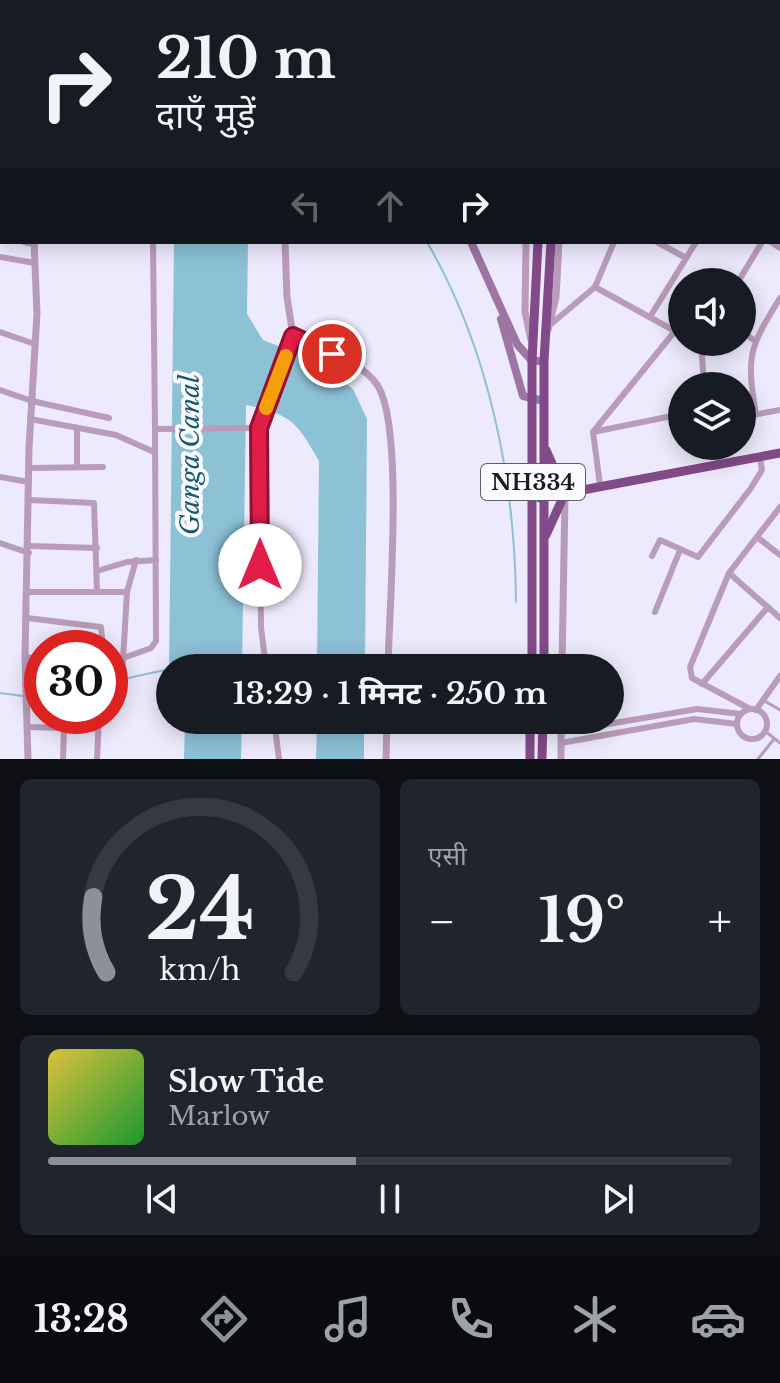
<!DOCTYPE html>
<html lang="hi">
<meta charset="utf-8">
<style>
:root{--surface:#171b24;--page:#20242c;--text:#f1f3f6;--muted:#9ea1a6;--line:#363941;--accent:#8c9099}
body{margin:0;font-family:"Libre Baskerville","Noto Sans Devanagari",serif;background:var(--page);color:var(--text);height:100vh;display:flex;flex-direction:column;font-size:30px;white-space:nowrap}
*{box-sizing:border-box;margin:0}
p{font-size:26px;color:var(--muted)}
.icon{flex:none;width:44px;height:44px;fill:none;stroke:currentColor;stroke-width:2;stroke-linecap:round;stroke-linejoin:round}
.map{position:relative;height:759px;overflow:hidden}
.side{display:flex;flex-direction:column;gap:20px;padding:20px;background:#0d0f14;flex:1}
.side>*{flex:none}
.hud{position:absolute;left:0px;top:0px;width:780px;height:244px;box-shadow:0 4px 20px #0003;background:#171b24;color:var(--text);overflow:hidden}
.controls{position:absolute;left:668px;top:268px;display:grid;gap:16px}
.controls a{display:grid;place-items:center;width:88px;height:88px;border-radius:50%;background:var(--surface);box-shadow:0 4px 20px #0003;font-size:40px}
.speed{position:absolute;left:24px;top:630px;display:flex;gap:16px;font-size:40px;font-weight:700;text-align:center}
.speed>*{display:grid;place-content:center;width:104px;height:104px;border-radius:50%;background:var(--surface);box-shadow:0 4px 20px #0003;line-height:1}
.speed .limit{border:12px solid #d22;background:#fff;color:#111}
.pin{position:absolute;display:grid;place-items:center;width:68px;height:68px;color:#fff;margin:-34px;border:4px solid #fff;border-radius:50%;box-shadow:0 2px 8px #0007}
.me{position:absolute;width:88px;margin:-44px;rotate:0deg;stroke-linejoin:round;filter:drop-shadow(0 0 6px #0008)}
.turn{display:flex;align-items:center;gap:28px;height:168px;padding:0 24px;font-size:36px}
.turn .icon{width:104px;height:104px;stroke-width:2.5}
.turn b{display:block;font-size:56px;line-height:68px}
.lanes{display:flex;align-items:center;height:76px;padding:0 24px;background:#0003;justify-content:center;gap:40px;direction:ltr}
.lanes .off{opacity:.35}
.big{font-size:60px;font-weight:700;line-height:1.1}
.side .tile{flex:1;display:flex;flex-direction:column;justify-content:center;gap:12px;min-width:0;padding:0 28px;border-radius:12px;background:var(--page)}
.side .dial{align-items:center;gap:0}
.dial svg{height:208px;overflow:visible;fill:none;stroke:var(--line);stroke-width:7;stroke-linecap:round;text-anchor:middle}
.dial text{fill:var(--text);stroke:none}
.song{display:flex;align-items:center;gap:24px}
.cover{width:96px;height:96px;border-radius:12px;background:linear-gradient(135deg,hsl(50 70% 55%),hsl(130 70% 35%))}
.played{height:8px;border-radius:4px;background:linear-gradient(90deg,var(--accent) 45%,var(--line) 45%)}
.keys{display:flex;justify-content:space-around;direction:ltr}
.heat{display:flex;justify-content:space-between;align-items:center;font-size:44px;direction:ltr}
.side .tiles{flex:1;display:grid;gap:20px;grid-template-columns:1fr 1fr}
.tile:last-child{grid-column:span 2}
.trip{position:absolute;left:156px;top:654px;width:468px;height:80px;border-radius:40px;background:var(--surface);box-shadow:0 4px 20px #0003;font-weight:700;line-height:80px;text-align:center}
.dock{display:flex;height:128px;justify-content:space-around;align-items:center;background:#090b0e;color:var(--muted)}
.dock .icon{width:56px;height:56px}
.dock .active{color:var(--accent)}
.dock b{font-size:36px;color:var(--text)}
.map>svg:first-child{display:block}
.water{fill:#8cc1d6}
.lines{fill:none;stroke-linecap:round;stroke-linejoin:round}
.stream{stroke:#8cc1d6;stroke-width:2}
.service{stroke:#b99cbb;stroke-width:3}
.minor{stroke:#b99cbb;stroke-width:6}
.tertiary{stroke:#b99cbb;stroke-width:7}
.secondary{stroke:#9e74a2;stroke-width:8}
.trunk{stroke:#824a88;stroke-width:9}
.route-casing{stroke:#92132f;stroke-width:20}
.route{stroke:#e11d48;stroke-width:14}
.slow{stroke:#f59e0b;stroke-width:14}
.labels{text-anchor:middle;stroke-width:8;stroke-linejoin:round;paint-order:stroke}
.shield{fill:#f9f9fe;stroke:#5e5e65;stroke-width:2}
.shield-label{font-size:22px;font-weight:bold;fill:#1c1b23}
.water-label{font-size:26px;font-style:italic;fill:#185b71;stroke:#f9f9fe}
</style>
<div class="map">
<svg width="780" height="759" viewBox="0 0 780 759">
<rect width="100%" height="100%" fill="#eceafc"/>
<g class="water">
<path d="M174,242H248L247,314L263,340L315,360L353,389L367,419L365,668H317L319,461C297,422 291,414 246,405L242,668H170V679L169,675Z"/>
<path d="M185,720H242L241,759H184Z"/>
<path d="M317,720H364V759H316Z"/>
</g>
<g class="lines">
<g class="stream">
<path d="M427,242C489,349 515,479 516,602"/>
<path d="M0,693L23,696"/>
<path d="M29,697L42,698"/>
<path d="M110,698L128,678L170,669"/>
</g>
<g class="service">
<path d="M778,116L780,118"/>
<path d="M763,700L780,710"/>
<path d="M765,731L780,743"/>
<path d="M758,759L774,739"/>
</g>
<g class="minor">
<path d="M126,0L127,2"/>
<path d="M269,0V2"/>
<path d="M607,0V2"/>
<path d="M754,0L756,2"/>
<path d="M644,2L646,0"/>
<path d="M0,10L2,11"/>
<path d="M778,16L780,14"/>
<path d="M778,76L780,73"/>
<path d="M0,112L2,113"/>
<path d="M0,131L2,128"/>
<path d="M778,217L780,214"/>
<path d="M0,238H2"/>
<path d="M24,242L34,244"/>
<path d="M153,242L155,429L259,428L293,336"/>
<path d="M657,242L686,258"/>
<path d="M771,242L780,248"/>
<path d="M0,257L35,263"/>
<path d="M738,282L762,242"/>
<path d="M595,287L682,335"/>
<path d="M650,317L696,242"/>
<path d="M551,324L595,287L614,242"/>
<path d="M0,332L35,344"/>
<path d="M742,332L754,340"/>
<path d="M701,342L704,386"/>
<path d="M0,390L32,401L109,418"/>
<path d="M756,414C746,356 749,348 780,298"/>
<path d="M742,417L780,410"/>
<path d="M30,419L116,435L154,452"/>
<path d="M259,428L261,627L266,668"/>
<path d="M593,432L682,414"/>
<path d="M715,446L718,463"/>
<path d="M77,467V428"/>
<path d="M29,468L103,467"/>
<path d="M0,477L29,482"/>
<path d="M600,485L593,432L675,331"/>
<path d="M29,500L94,503L97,591"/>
<path d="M757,537L780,555"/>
<path d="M0,543L29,553"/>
<path d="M29,546L97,548"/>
<path d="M652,556L660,540L698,557L751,488L762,470L760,457"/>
<path d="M97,571L127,562L156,560"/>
<path d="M729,573L780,618"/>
<path d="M29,592H127"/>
<path d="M655,612L680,550"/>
<path d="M27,618L101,627L103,648"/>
<path d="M25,657L42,659"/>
<path d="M110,663L151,648L156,641L155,429"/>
<path d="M25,684H42"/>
<path d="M110,684L122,677L127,592L136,560"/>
<path d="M702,684L768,607"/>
<path d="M750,709L692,678L690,667L729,573L780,507"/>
<circle cx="752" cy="724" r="15"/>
<path d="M756,710L780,676"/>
<path d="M274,720L279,759"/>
<path d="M29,727L64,728"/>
<path d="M561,732L697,709L741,714"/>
<path d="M561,743L694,719L737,724"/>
<path d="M63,759L64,728L98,729"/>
<path d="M97,759L99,716"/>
</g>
<g class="tertiary">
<path d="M32,0L35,2"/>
<path d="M298,0V2"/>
<path d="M307,0V2"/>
<path d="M527,0L528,2"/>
<path d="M559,0V2"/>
<path d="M334,2L335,0"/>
<path d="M778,177L780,179"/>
<path d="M285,242L287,297L293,336C319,347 362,361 378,386C404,429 389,609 388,668"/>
<path d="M526,242L525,312L531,340"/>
<path d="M548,330L556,297L559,242"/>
<path d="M562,668L565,495"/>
<path d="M28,759L25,657L29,448L37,313L34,242"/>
<path d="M386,759L387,720"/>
<path d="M561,759V720"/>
</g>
<g class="secondary">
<path d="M43,2V0"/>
<path d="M471,242L517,344L532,361H544"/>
<path d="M501,319L523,396L544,401"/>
</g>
<g class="trunk">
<path d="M539,0V2"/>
<path d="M551,0V2"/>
<path d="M546,450L565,493L546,535"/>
<path d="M540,498L780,453"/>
<path d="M532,668V361L538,242"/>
<path d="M544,668V361L551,242"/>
<path d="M530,759V720"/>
<path d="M542,759L543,720"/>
</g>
</g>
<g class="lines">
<g class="route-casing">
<path id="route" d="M260,565L259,428L293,336L332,354"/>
</g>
<use href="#route" class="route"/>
<path class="slow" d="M266,408L286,356"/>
</g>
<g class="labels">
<rect class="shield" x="481" y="464" width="104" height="36" rx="6"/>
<g class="shield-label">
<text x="533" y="490">NH334</text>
</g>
<g class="water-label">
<text transform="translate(190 455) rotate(-90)" y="9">Ganga Canal</text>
</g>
</g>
</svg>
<div class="controls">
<a><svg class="icon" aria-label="sound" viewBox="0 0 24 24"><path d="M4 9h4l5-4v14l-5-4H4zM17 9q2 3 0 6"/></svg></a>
<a><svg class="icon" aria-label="layers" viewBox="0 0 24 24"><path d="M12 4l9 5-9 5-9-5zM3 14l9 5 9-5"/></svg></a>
</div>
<div class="speed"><div class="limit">30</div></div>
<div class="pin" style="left:332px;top:354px;background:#d93025"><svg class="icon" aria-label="arrive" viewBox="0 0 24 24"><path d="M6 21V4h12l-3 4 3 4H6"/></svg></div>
<svg class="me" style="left:260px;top:565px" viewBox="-20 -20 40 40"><circle r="19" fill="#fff"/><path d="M0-13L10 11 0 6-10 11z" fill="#e11d48"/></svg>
<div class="trip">13:29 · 1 मिनट · 250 m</div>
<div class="hud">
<div class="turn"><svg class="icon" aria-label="right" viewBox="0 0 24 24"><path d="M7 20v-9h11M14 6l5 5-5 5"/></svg><div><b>210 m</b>दाएँ मुड़ें</div></div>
<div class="lanes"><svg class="icon off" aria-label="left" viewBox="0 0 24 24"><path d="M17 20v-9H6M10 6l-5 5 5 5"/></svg><svg class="icon off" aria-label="ahead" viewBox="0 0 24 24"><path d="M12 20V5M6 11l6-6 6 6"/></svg><svg class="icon" aria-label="right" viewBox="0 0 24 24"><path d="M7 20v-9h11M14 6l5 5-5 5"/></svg></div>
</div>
</div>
<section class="side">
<div class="tiles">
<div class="tile dial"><svg viewBox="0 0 100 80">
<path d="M14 69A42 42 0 1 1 86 69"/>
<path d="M14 69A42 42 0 0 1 9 40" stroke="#8c9099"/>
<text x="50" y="56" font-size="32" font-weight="700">24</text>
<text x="50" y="72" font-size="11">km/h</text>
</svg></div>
<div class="tile"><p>एसी</p>
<div class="heat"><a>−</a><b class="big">19°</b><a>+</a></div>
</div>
<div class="tile">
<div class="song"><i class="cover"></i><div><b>Slow Tide</b><p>Marlow</p></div></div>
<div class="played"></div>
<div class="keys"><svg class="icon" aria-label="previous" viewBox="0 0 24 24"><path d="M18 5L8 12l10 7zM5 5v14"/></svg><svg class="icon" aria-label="pause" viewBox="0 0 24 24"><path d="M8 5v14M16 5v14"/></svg><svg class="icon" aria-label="next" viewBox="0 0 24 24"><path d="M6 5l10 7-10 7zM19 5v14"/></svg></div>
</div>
</div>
</section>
<nav class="dock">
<b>13:28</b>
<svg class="icon active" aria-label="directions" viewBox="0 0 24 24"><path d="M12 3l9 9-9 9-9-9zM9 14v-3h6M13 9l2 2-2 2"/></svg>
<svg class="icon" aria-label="music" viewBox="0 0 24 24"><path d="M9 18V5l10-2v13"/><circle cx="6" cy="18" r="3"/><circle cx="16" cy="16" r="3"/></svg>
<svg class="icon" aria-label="phone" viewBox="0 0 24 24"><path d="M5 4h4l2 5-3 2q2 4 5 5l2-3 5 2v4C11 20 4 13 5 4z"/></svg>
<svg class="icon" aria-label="climate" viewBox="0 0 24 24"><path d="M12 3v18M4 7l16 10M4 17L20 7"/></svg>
<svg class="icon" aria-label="car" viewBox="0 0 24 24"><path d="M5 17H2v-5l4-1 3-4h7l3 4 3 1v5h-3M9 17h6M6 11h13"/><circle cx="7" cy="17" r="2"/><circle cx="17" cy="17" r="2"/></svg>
</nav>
